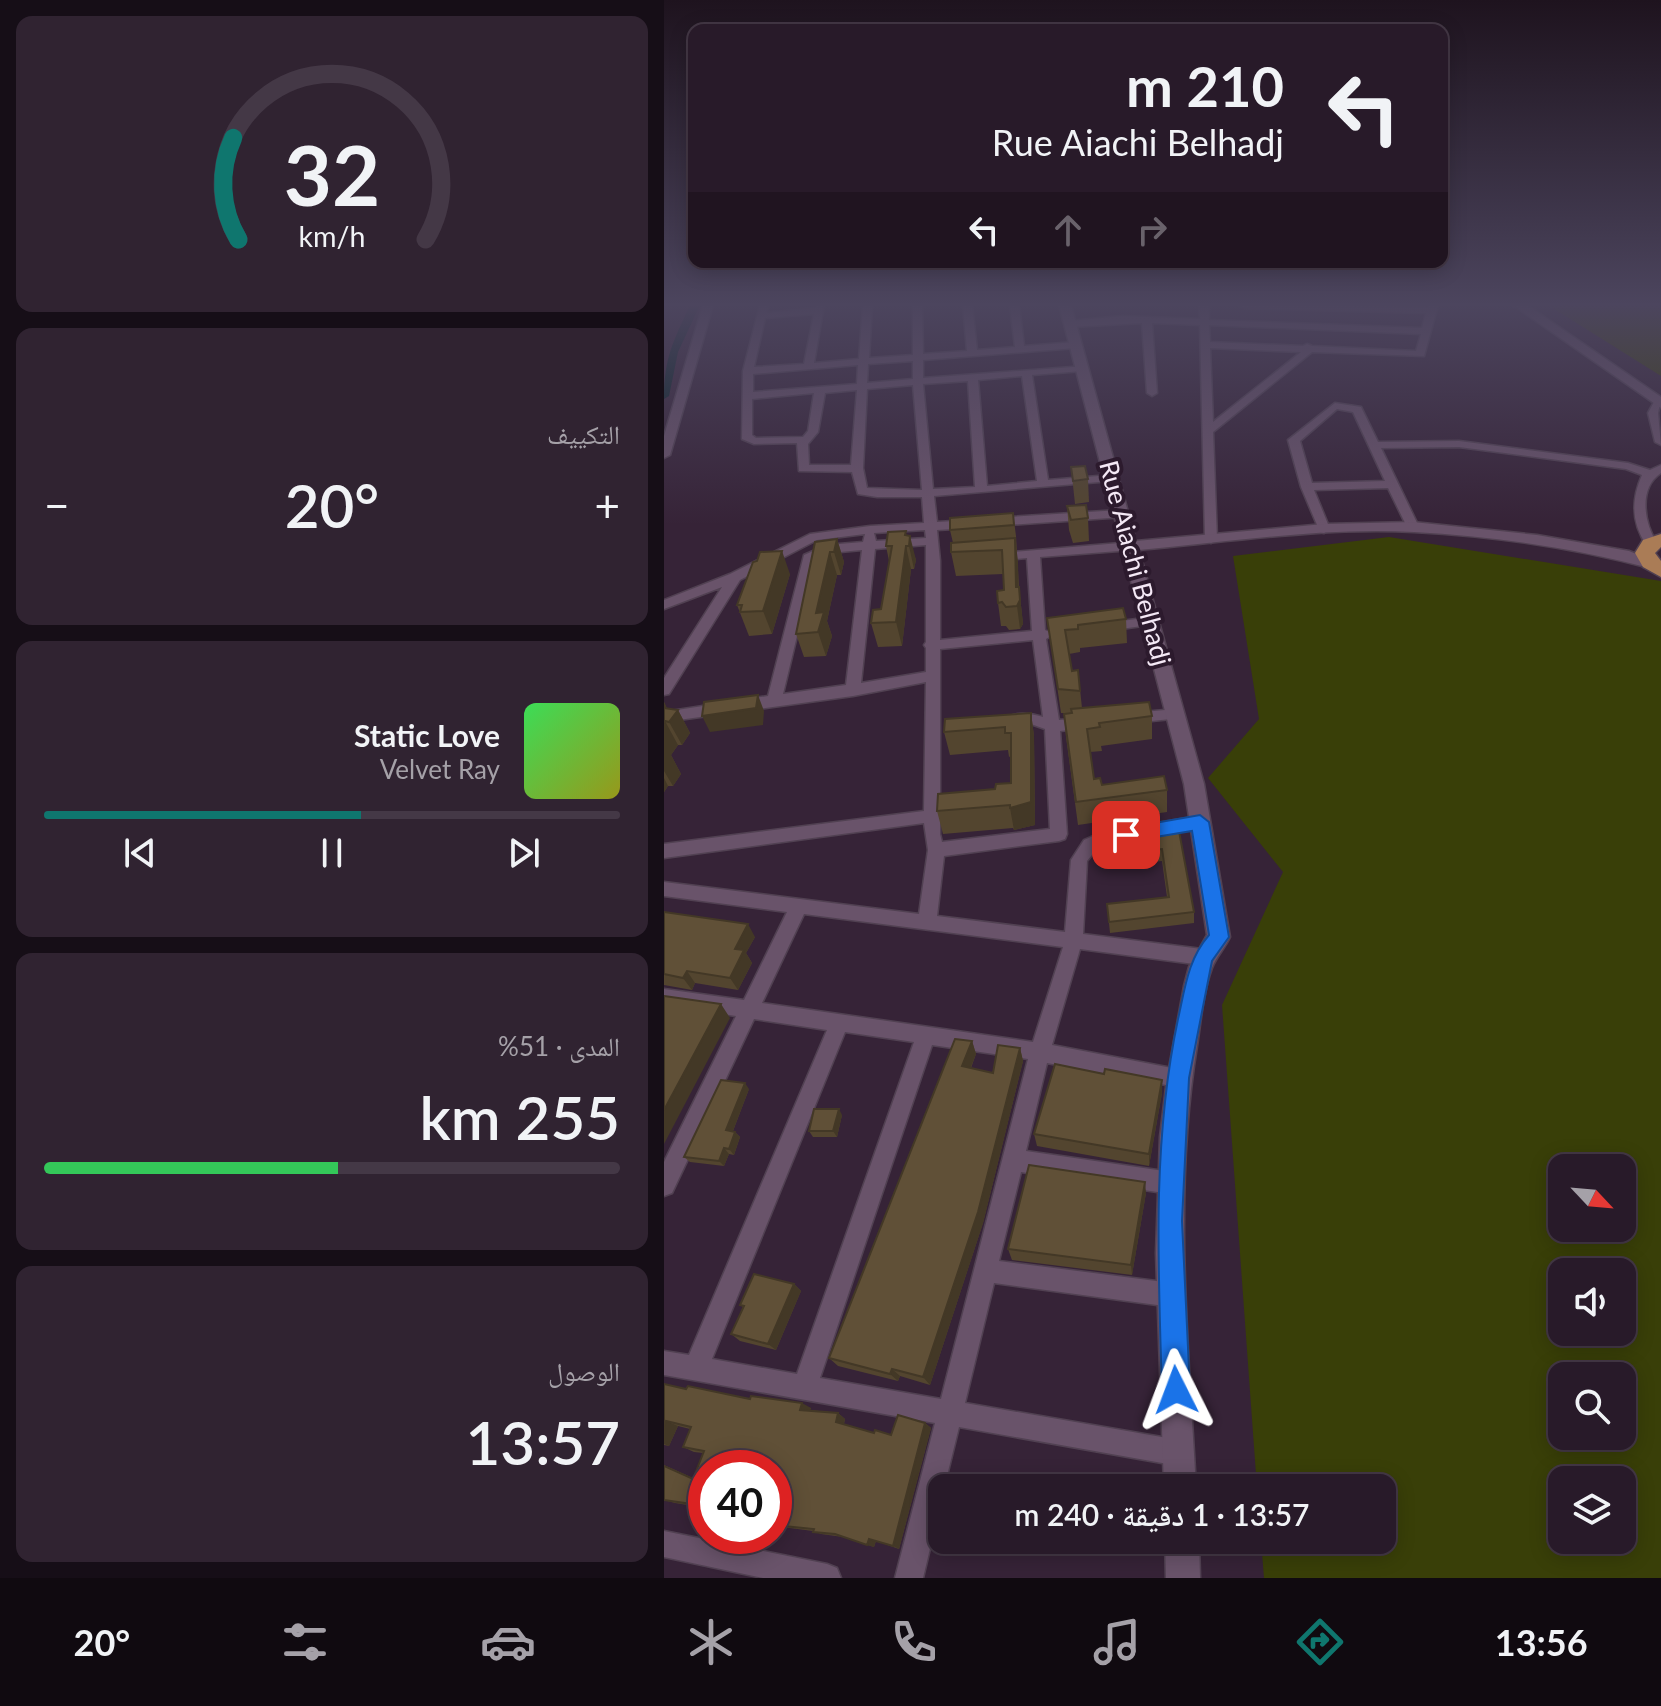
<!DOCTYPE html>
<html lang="ar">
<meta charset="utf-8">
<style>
:root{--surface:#281a29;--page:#302331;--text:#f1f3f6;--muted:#a5a1a8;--line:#443846;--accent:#0f766e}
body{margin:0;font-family:Lato,"Noto Naskh Arabic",sans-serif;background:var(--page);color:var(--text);direction:rtl;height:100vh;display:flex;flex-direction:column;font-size:30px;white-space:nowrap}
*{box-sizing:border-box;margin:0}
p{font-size:26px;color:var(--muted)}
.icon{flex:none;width:44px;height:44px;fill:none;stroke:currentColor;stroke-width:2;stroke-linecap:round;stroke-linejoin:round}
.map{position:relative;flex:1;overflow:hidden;direction:ltr}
.drawer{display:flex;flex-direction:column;gap:16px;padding:16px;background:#160e17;width:664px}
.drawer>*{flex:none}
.top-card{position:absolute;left:24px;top:24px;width:760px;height:244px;border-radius:16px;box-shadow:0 4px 20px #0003,0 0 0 2px var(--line);direction:rtl;background:#281a29;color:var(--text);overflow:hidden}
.needle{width:52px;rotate:116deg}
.buttons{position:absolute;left:884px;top:1154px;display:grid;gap:16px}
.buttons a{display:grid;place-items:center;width:88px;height:88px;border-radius:16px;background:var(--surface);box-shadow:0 4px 20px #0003,0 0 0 2px var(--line);font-size:40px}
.speed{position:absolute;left:24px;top:1450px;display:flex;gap:16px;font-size:40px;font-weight:700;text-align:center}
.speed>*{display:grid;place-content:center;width:104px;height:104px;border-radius:50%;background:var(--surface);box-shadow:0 4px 20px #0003,0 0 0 2px var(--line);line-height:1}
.speed .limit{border:12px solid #d22;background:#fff;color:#111}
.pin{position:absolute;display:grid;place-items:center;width:68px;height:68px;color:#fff;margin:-34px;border-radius:16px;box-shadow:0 4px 12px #0006}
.me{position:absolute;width:88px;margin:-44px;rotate:357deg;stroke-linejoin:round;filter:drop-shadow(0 0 6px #0008)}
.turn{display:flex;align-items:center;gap:28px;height:168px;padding:0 32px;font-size:36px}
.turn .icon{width:104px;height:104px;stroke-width:2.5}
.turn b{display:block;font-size:56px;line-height:68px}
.lanes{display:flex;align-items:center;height:76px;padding:0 32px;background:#0003;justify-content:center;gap:40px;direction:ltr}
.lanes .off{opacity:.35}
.big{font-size:60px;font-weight:600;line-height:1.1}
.drawer .widget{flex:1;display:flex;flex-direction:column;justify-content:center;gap:12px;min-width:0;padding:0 28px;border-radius:16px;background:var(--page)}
.drawer .dial{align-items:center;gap:0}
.dial svg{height:208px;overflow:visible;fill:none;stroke:var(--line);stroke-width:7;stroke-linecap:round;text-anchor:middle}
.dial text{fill:var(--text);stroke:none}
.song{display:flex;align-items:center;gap:24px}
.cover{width:96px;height:96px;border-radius:12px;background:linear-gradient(135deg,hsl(130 70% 55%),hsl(60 70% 35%))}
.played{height:8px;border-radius:4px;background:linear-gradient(90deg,var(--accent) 55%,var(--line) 55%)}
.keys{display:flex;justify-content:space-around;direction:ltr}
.heat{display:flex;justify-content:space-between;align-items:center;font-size:44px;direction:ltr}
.charge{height:12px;border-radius:6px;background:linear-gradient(90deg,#34c759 51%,var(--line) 0)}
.trip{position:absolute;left:264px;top:1474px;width:468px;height:80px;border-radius:16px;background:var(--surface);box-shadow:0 4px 20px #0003,0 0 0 2px var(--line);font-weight:600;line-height:80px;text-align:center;direction:rtl}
.tabs{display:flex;height:128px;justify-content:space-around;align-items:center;background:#100a10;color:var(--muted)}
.tabs .icon{width:56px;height:56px}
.tabs .active{color:var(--accent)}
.tabs b{font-size:36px;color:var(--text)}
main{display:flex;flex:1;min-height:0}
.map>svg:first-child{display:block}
.green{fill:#393f08;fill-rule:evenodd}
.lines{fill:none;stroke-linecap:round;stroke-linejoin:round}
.canal{fill:#022123;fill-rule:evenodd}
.minor-casing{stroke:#514152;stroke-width:3}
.tertiary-casing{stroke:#514152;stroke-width:3}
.secondary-casing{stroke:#514152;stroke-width:3}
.trunk-casing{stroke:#514152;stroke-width:3}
.minor{fill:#69536a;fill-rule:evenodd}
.tertiary{fill:#69536a;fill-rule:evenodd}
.secondary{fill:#69536a;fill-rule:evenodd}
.trunk{fill:#aa7c56;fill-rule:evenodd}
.wall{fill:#53452f}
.shaded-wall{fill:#433826}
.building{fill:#605037;stroke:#433826;stroke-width:2}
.route{fill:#1a73e8;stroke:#114b97;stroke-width:2}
.labels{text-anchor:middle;stroke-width:8;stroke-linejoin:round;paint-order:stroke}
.street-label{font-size:26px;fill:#f5e9f6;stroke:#2c1a2d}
</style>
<main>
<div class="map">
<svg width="997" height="1578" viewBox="0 0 997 1578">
<rect width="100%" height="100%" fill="#362337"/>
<g class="green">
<path d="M884,305H997V376Z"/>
<path d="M725,537L997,581V1578H600L597,1540H718V1488H593L558,1005L619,872L544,778L595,719L569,556ZM898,1168H958V1228H898ZM898,1272H958V1332H898ZM898,1376H958V1436H898ZM898,1480H958V1540H898Z"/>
</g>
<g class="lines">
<path class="canal" d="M26,305H36L14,352L5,396L0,399C0,358 9,342 26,305Z"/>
<g class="minor-casing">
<g id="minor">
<path d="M39,305H49L6,455L0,458V436Z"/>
<path d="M96,305H104L103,313L151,308L152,305H160L150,363L195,359L199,305H208L205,358L249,355V305H258L259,354L303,351L299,305H308L313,350L351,347L346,305H355L360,346L412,342L417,345L412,348L259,360V378L422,366L423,368L418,371L368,375L384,480L447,475L453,478L447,481L270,496L273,522L307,520L313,524L307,528L273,530L276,561V640L368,631L363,558L331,561L326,560V554L468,542L474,546L468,550L376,557L381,630L390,634L382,639L395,720L421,718L429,723L421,728L396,731L403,834L401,839L395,841L280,856L273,916L401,932L407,860L420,840L438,832L536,816L542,817L544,822L542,827L536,828L441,845L432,850L423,861L419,934L538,949L544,951L547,957L544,963L538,965L416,949L388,1045L513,1069L520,1071L523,1078L520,1085L513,1087L383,1063L362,1151L507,1172L515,1175L518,1183L515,1191L507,1194L357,1172L335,1261L508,1283L516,1287L520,1295L516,1303L508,1307L330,1283L301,1403L515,1440L524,1444L528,1453L524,1462L515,1466L295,1427L280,1488H278V1498L259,1578H231L271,1423L0,1375V1351L25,1355L163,1030L90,1019L8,1193L0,1196V1162L72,1016L0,1005V989L80,1000L123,912L0,896V882L255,914L264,850L260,823L0,858V844L260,811L262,682L189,696L0,722V712L104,696L140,555L163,545L199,542L201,534L153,540L76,580L5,694L0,695V678L58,587L0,609V600L66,574L146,534L206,526L260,523L258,497H213L194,494L188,472L135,471L133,443L90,444L78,439L79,371ZM150,314L140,364L90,367L101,318ZM249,361V379L203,383L204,364ZM194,365L193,384L89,392V374ZM358,376L373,481L323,486L314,380ZM304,381L311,487L269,489L259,384ZM249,385L258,490L203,488L199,468L203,389ZM193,390L187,465H145L144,444L154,432L161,393ZM150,393L144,431L139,437L92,438L88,435V399ZM261,530L262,538L212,541L210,533ZM262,545V642L260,645L262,648V672L197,683L211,549ZM198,550L182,685L119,694L152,557L165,553ZM369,640L379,717C367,713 348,711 339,721L347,726L367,724L381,729L386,829L278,842L276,834V649ZM140,914L399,947L369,1042L98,1003ZM181,1032L250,1042L133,1374L48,1359ZM268,1045L364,1059L277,1399L156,1378Z"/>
<path d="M535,305H545V320L758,328L762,313L580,308L575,305L764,307L765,305H774L760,356L648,352L549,432L553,539L547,543L541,539L536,325L488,323L493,393L488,396L483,393L478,323L406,327L401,324L406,321L458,316L536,319ZM545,325L757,334L752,351L648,346L643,344L639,346L546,342ZM546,348L637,352L549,422Z"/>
<path d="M995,399H997L994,413L997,445L991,442L984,413L991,400Z"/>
<path d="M671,403L697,407L714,442L795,441L964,463L986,470L997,465V473C974,488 980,523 993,543L991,546H983C967,523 967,500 978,475L962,469L795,447L717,448L755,527L753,530H745L743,527L724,488L650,490L666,529L660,533L656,532L637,487L624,440ZM673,409L689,412L721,481L648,483L636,441Z"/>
<path d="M456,510L460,511V517L330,526L324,522L330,518Z"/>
<path d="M488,617L495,621L493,624L442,631L435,627L442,623Z"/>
<path d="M512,709L519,714L517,718L468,723L460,718L468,713Z"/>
<path d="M0,1531L163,1564L173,1568L177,1578H99L0,1557Z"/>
</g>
</g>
<g class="tertiary-casing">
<g id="tertiary">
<path d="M395,305H407L472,541L660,524L749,522L873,535L965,551L994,563L986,568C910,548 829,536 750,532C659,527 565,542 475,550L540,784L566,937C561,948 552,957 548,968C539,992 537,1020 533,1046C509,1192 524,1341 532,1488H500L492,1253L496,1137L503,1079L520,986L525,967L543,935L520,784Z"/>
<path d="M501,1540H535L536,1578H502Z"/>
</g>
</g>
<g class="secondary-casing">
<path id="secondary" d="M849,305H863L997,397V408Z"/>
</g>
<g class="trunk-casing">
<path id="trunk" d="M997,534V547L991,553L997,561V577L979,567L971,553L979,540Z"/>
</g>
<use href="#minor" class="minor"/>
<use href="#tertiary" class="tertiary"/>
<use href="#secondary" class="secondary"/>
<use href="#trunk" class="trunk"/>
</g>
<g class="wall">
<path d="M407,467L424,479L425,502L411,504Z"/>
<path d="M403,506L424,518L425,541L409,543L405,530Z"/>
<path d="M349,513L352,536L355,587L359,624L356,629L345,630L342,626H337L334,603L340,590L339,574L292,576L287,552L289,543L286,530Z"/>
<path d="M243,535L252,560L250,569H247L238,646L214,647L207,623L217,609L225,561L222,546Z"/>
<path d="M173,539L180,562L177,575H173L163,621L168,636L162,656L140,657L132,634L151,542Z"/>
<path d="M93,561L126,574L108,634L85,636L73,605Z"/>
<path d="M383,618L462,619L463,643L416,648V652L405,654L408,671L414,670L418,708L488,716V739L437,746L438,751L426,752L430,779L438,785L503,790V812L414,825L402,737L400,714L402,713H397Z"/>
<path d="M0,702L3,709L14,710L26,733L18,745H14L7,755L17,774L9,786H4L0,792Z"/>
<path d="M367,713L370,736L371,825L350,830L349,828L279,834L273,811L347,783V756L345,757L344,750L286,755L280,732Z"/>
<path d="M515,831L530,912V923L446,933L443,904L503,897L498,861L438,867L435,840Z"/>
<path d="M0,912L91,937L82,953L88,963L74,990L31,983L28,990L0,985Z"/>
<path d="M308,1041L312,1054L307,1068L329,1073L356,1048L359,1061L319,1223L266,1385L236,1376L234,1381L174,1366L165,1358Z"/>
<path d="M85,1089L69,1131L71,1132L76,1137L70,1155L65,1154L60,1166L26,1162L20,1157Z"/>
<path d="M498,1093L485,1166L373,1146L370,1134Z"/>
<path d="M178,1115L173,1137H149L145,1131Z"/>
<path d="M482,1193L468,1275L348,1260L344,1249Z"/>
<path d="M130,1284L137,1291L112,1350L76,1341L67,1334L79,1307L76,1305Z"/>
<path d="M0,1384L22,1389L147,1408L146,1410L174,1413L181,1419L180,1424L210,1433L227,1435L261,1423L267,1428L235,1549L212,1541L210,1547L179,1537L157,1534L149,1531L110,1526V1468H42V1508L11,1503L0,1500V1465L29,1478L39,1453L30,1452L19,1447L26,1429L14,1426L5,1446L0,1445Z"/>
</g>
<g class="shaded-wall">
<path d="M246,536L252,560L250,569L245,546Z"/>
<path d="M351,538L354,562L355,601V587L359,624L356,629L353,606Z"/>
<path d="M173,539L180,562L177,575L170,552Z"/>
<path d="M242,546L247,569L238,646L232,622Z"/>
<path d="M118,551L126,574L108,634L99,611Z"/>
<path d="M166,552L173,575L163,621L168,636L162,656L154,632L152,613Z"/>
<path d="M94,695L100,711L99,725L46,732L38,716Z"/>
<path d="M0,702L8,718L14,710L26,733L18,745L5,722L0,717Z"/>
<path d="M367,713L370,736L371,825L350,830L346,808Z"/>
<path d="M1,721L14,745L7,755L17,774L9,786L0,771V723Z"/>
<path d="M0,778L4,786L0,792Z"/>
<path d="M84,924L91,937L82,953L88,963L74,990L66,978L71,949Z"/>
<path d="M23,971L31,983L28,990L19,978Z"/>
<path d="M57,1004L66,1018L0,1144V1110Z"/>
<path d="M308,1041L312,1054L302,1079L298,1066Z"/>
<path d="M356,1048L359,1061L319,1223L266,1385L259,1377Z"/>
<path d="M498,1080V1093L485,1166V1154Z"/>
<path d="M81,1083L85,1089L67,1136L62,1130Z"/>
<path d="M175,1109L178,1115L173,1137L169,1131Z"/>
<path d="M71,1132L76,1137L70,1155L65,1149Z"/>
<path d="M60,1148L65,1154L60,1166L55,1161Z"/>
<path d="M481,1182L482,1193L468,1275L467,1265Z"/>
<path d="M130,1284L137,1291L112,1350L104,1344Z"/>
<path d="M228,1369L236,1376L234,1381L226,1374Z"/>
<path d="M138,1403L147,1408L145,1415L136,1410Z"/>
<path d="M174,1413L181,1419L179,1427L172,1422Z"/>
<path d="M2,1421L14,1426L5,1446L0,1444V1426Z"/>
<path d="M261,1423L267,1428L235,1549L229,1546Z"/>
<path d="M205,1539L212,1541L210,1547L203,1545Z"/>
</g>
<g class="building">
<path d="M421,466L424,479L409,481L407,467Z"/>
<path d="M422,505L424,518L407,520L403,506Z"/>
<path d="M349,513L350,525L286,530V518Z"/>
<path d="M242,531L241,535L246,536L245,546H242L232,622L207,623L209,610L217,609L228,546H222L224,532Z"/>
<path d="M351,538L352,587H355L356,600L353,606L342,607L338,602L334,603L333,591L340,590L338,550L287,552V543Z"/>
<path d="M173,539L170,552H166L152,613L160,612L154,632L132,634L151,542Z"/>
<path d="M118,551L99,611L76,612L78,605H73L89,562L93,561L96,552Z"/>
<path d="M459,608L462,619L414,625V629L401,630L408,671L414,670L416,691L394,689L383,618Z"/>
<path d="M94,695L92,708L38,716L40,702Z"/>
<path d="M485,702L488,716L435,723L436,727L423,729L430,779L436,778L438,785L500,776L503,790L412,802L400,714L408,713L407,709Z"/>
<path d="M0,708L14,710L5,722L1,721L0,723Z"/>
<path d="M367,713V802L346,808V805L273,811L274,794L331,789L332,784L347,783V733H341V727L280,732L281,719Z"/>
<path d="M515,831L530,912L445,922L443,904L505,897L498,849L437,855L435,840Z"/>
<path d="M0,912L84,924L71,949L80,950L66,978L23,971L19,978L0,974Z"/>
<path d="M0,996L57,1004L0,1110Z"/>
<path d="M291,1039L308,1041L298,1066L329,1073L334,1045L356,1048L314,1212L259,1377L228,1369L226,1374L165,1358Z"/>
<path d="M391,1064L440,1074L441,1069L498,1080L485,1154L370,1134Z"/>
<path d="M57,1080L81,1083L62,1130L71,1132L65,1149L60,1148L55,1161L20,1157Z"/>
<path d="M150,1109H175L169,1131H145Z"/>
<path d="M365,1165L481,1182L467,1265L344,1249Z"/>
<path d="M90,1274L130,1284L104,1344L67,1334L80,1306L76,1305Z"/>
<path d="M0,1384L22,1389L24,1386L86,1399L87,1396L138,1403L136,1410L174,1413L172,1422L210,1433L211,1430L227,1435L234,1415L261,1423L229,1546L205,1539L203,1545L171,1534L149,1532L150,1529L110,1525V1468H42V1506L0,1500V1466L29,1479L40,1451L19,1447L27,1427L2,1421L0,1426Z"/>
</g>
<linearGradient id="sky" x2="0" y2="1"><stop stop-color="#1e131e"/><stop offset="0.58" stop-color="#4c455e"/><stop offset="1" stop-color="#4c455e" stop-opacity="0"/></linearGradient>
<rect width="997" height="525" fill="url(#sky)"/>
<path class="route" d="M536,815L545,822L565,937L548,961L525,1078L518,1221L526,1390L522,1400L512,1404L502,1400L498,1390C494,1265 488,1142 514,1019C521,988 524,959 545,935L528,831L462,842L456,840L453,835L456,830L462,828Z"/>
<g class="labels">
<g class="street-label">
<text transform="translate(471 563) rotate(75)" y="9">Rue Aiachi Belhadj</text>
</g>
</g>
</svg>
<div class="buttons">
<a><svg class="needle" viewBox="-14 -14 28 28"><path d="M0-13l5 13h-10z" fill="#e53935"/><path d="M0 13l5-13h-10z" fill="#a5a1a8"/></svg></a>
<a><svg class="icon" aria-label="sound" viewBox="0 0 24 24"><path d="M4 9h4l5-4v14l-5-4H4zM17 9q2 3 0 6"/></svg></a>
<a><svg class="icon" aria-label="search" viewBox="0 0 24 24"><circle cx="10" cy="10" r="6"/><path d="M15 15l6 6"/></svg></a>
<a><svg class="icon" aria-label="layers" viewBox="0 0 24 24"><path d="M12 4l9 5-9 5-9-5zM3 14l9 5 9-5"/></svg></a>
</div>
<div class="speed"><div class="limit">40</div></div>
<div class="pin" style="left:462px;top:835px;background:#d93025"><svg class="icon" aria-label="arrive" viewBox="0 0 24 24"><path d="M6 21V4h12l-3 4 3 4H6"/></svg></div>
<svg class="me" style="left:512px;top:1390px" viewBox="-20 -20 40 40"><path d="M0-17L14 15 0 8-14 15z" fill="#1a73e8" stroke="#fff" stroke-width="4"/></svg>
<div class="trip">13:57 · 1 دقيقة · 240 m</div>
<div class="top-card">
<div class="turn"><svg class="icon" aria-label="left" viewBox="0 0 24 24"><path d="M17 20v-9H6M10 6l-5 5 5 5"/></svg><div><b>210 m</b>Rue Aiachi Belhadj</div></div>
<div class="lanes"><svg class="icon" aria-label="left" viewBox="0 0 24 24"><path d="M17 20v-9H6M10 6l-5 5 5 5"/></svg><svg class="icon off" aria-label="ahead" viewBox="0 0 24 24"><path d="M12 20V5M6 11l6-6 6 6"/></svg><svg class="icon off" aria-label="right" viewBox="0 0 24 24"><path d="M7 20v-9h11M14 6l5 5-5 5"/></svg></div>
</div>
</div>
<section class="drawer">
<div class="widget dial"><svg viewBox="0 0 100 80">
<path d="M14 69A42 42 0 1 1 86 69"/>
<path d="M14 69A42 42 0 0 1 12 30" stroke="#0f766e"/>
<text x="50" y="56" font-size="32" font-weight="700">32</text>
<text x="50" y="72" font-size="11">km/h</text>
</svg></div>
<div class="widget"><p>التكييف</p>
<div class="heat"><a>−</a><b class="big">20°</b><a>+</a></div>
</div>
<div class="widget">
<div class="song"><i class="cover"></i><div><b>Static Love</b><p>Velvet Ray</p></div></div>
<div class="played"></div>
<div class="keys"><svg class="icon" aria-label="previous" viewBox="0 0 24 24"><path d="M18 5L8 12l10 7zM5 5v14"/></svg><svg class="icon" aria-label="pause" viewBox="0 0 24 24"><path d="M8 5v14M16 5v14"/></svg><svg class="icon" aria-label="next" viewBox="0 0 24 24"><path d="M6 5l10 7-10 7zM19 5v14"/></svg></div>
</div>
<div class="widget"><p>المدى · 51%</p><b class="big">255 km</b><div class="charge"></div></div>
<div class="widget"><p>الوصول</p><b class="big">13:57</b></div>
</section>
</main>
<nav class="tabs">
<b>13:56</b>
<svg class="icon active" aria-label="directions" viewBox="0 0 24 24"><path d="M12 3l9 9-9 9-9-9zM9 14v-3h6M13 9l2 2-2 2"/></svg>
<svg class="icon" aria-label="music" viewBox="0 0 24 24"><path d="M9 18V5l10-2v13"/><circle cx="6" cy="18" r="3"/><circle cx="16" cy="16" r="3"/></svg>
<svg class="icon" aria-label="phone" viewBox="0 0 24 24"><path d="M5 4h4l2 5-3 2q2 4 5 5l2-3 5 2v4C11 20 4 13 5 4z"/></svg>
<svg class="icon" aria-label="climate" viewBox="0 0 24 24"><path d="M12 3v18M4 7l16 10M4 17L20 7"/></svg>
<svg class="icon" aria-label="car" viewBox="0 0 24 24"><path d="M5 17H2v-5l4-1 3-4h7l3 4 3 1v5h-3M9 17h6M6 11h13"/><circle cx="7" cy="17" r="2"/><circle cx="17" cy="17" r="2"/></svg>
<svg class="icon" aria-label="filters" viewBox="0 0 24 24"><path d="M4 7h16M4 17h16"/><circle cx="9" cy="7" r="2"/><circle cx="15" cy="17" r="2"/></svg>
<b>20°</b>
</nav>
